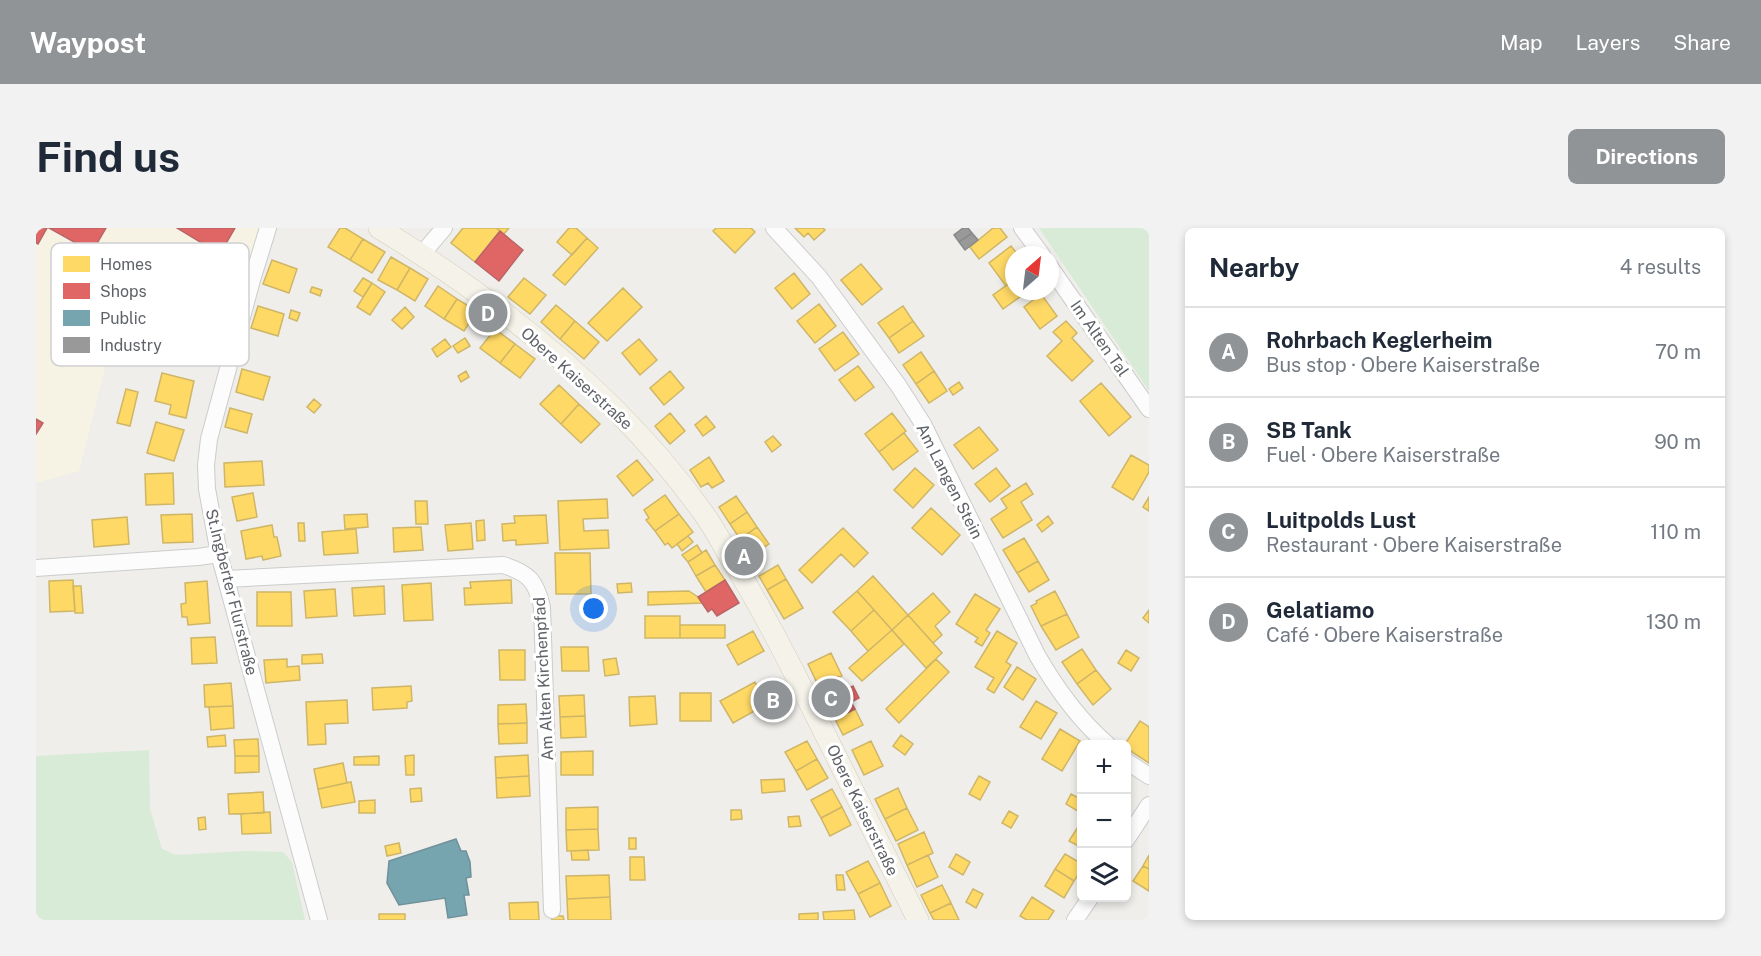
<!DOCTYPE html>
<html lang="en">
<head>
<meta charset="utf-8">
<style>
	body { margin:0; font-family:"Public Sans",sans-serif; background:#f2f2f3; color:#1f2937 }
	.controls { position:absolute; right:18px; bottom:18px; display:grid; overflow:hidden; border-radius:9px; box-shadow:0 3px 9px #0003 }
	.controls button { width:54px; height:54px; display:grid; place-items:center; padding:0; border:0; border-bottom:2px solid #e0e1e3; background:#fff; color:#1f2937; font:30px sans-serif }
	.compass { position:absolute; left:969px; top:18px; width:54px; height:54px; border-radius:50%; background:#fff; box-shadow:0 3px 9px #0003; rotate:28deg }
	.you { position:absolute; left:558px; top:381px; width:21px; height:21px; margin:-15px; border:4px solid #fff; border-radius:50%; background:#1a73e8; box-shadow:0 0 0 9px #1a73e833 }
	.badge { display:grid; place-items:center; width:39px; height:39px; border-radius:50%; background:#919496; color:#fff; font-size:20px; font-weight:700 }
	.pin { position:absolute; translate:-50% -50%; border:3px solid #fff; box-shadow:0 2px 6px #0006 }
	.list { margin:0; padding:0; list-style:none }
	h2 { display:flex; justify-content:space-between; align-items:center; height:78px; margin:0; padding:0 24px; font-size:26px }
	h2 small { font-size:20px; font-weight:400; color:#747a83 }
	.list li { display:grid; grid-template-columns:39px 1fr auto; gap:18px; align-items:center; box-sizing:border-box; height:90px; padding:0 24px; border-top:2px solid #e0e1e3 }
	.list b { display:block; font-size:22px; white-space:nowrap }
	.list p { margin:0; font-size:20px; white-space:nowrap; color:#747a83 }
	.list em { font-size:20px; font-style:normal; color:#747a83 }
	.icon { flex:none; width:33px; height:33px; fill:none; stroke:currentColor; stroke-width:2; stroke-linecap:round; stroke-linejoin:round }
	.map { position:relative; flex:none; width:1113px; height:692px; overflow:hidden; border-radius:9px }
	header { display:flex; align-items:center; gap:36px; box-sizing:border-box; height:84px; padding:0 30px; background:#919496; color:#fff }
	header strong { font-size:28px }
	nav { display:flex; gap:33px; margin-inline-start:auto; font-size:21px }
	.intro { display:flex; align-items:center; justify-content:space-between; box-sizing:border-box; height:144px; padding:0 36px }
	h1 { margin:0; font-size:42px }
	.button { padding:15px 27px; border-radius:9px; background:#919496; color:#fff; font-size:21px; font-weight:700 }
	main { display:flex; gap:36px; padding:0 36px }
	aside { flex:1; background:#fff; border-radius:9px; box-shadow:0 3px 9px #0003 }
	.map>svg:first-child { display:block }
</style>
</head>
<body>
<header>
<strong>Waypost</strong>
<nav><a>Map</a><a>Layers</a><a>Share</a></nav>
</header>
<div class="intro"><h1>Find us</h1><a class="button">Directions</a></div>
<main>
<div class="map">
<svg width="1113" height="692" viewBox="0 0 1113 692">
	<rect width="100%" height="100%" fill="#efeeea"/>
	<!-- commercial -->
	<path fill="#f7f3e4" d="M0,0h224l-14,41 -66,-20 -17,56 -44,7 -40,159 -43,12z"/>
	<!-- green -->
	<path fill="#d8ebd6" d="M1003,0h110v163z
		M113,522l1,59 12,40 14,6 68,-4 39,1 9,10 13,58h-269v-164z"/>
	<!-- homes -->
	<path fill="#ffd966" stroke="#cfb667" stroke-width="1.5" d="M304,0h5l18,11 -13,21 -22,-13z
		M427,0h33l4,3 -25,31 -24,-19z
		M460,0h13l-5,6z
		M533,0h7l11,10 -15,17 -15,-13z
		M680,0h35l4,4 -20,21 -22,-22z
		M759,0h28l2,2 -11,10 -6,-7 -4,4z
		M957,0h7l7,9 -28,22 -9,-12z
		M551,10l11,10 -33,37 -12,-10z
		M327,11l22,13 -13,21 -22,-13z
		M975,18l7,9h-4v25l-8,6 -17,-23z
		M355,29l19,11 -13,22 -19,-10z
		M236,32l25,9 -8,24 -26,-9z
		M825,36l21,25 -20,16 -21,-25z
		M374,40l18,11 -13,22 -18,-11z
		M758,45l16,21 -18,15 -17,-21z
		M327,50l9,5 -9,14 -9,-6z
		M488,50l22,17 -16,19 -22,-17z
		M978,52v11h8l2,3 -21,15 -10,-14z
		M336,55l13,9 -15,23 -13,-8z
		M402,58l19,13 -13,20 -19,-13z
		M276,59l10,3 -2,6 -10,-4z
		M587,60l19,19 -35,34 -19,-18z
		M1005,66l16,22 -17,13 -16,-22z
		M421,71l20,12 -13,20 -20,-12z
		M783,76l17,22 -21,17 -18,-22z
		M520,77l19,16 -15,18 -19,-17z
		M222,78l26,8 -6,22 -27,-8z
		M867,78l10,15 -24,17 -11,-15z
		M369,79l9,10 -12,12 -10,-9z
		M255,82l9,3 -3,8 -8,-3z
		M539,93l24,21 -15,17 -24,-20z
		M877,93l11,15 -25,17 -10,-15z
		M1030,93l11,12 -5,5 21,23 -21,20 -25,-25 15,-15 -9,-9z
		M459,101l20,15 -15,19 -20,-15z
		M807,104l16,22 -24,17 -16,-22z
		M429,110l5,8 -12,7 -5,-7z
		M409,111l6,8 -14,10 -5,-8z
		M603,111l18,21 -17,15 -18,-22z
		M479,116l20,15 -15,19 -20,-15z
		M885,124l13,19 -18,13 -13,-19z
		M822,138l16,21 -19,14 -16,-21z
		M206,141l28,8 -7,23 -27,-8z
		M430,143l3,6 -8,5 -3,-6z
		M634,143l14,17 -20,17 -14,-17z
		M898,143l13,20 -18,12 -13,-19z
		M126,145l32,8 -8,37 -17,-4 2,-9 -16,-4z
		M923,154l4,6 -10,7 -4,-6z
		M1065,155l30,34 -22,19 -29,-35z
		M523,157l20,19 -18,20 -21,-20z
		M90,161l12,3 -8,34 -13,-3z
		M278,171l7,6 -7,8 -7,-6z
		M543,176l21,20 -19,19 -20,-19z
		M194,180l22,6 -5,19 -22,-6z
		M634,185l15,18 -15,13 -15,-18z
		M856,185l14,18 -27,21 -14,-18z
		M670,188l9,11 -12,9 -8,-11z
		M120,194l28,8 -10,31 -27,-8z
		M943,199l19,23 -25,19 -19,-24z
		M868,205l14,18 -25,19 -14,-18z
		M737,208l8,9 -9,7 -7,-10z
		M1095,227l18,10v7l-16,28 -21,-13z
		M673,229l15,24 -12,7 -4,-5 -7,4 -11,-17z
		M601,232l16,20 -20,16 -16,-20z
		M226,233l2,24 -39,2 -1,-24z
		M879,240l19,17 -21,23 -19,-18z
		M960,240l14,18 -20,16 -15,-18z
		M137,245l1,31 -28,1 -1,-31z
		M990,255l7,11 -12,8 11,18 -29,18 -12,-19 16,-11 -6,-9z
		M217,265l4,24 -20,4 -5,-24z
		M629,267l14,19 -24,17 -9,-11 3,-2 -5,-8z
		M700,268l11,16 -17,12 -11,-17z
		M1113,269v14l-6,-4z
		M571,271l1,19 -25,1 1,12 24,-1 1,18 -49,2 -2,-49z
		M379,273h12l1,23h-12z
		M895,280l29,27 -18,20 -30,-27z
		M711,284l10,15 -17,12 -10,-15z
		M156,286l1,28 -30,1 -2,-28z
		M331,286l1,13 -23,2 -1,-14z
		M643,286l14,18 -21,16 -4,-5 -3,2 -10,-14z
		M510,287l2,28 -32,2v-5l-13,1 -1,-17 13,-1 -1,-7z
		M1012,288l5,7 -11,9 -5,-7z
		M91,289l2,27 -35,3 -2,-27z
		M448,292l1,20 -8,1 -1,-20z
		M262,295h6l1,18h-6z
		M435,295l2,26 -25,2 -3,-26z
		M236,297l2,12h3l4,19 -18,4 -1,-4 -16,3 -5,-28z
		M385,299l2,23 -29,2 -1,-24z
		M721,299l12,17 -18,11 -11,-16z
		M807,300l25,25 -14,14 -13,-13 -29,29 -13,-13z
		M320,301l2,24 -34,2 -2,-23z
		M652,308l5,6 -11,9 -5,-7z
		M988,310l14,23 -21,12 -14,-23z
		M661,317l5,8 -14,9 -6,-7z
		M670,322l9,15 -19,11 -8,-14z
		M519,325h35l1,41h-35z
		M1002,333l11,19 -20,12 -12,-19z
		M679,337l10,15 -19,12 -10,-16z
		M742,337l8,14 -19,11 -8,-14z
		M837,348l35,39 -16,15 -35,-39z
		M750,351l17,29 -19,11 -17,-29z
		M37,352l2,31 -25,1 -1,-31z
		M475,352l1,23 -47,2 -1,-17h7l-1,-6z
		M171,353l3,42 -22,2 -1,-8h-5l-1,-13 5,-1 -1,-20z
		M395,355l2,37 -29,1 -2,-36z
		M595,355l1,9 -14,1 -1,-9z
		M37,358h8l2,27h-8z
		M348,358l1,28 -31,2 -2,-28z
		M299,361l2,27 -31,2 -2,-27z
		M653,363l9,6 4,6 -54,2v-13z
		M821,363l17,19 -23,21 -18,-19z
		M1019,363l12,23 -26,12 -10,-20 6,-3 -1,-2z
		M221,364h34l1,34h-35z
		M897,365l17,19 -15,14 7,9 -9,8 -25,-28z
		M939,366l25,15 -14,21 4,3 -8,13 -7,-4 3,-4 -22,-14z
		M838,382l18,20 -24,21 -17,-20z
		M1113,382v13l-6,-5z
		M1031,386l12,23 -23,13 -15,-24z
		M872,387l34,38 -16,15 -34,-38z
		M609,388h35v22h-35z
		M644,397h45v13h-45z
		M856,402l12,14 -42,37 -13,-13z
		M717,403l11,20 -26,14 -11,-20z
		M961,403l20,12 -11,19 5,3 -17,28 -7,-4 7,-11 -19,-11z
		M179,409l2,26 -25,1 -1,-26z
		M525,419h27l1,24h-27z
		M1046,421l14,21 -19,14 -15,-22z
		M463,422h26v30h-25z
		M1090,422l13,8 -8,13 -13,-8z
		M795,425l11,23 -23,11 -11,-23z
		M286,426l1,9 -21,1v-9z
		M580,430l3,16 -14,2 -2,-16z
		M251,431v8l12,-1 1,14 -34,3 -2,-23z
		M900,431l13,13 -50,51 -13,-14z
		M981,439l19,12 -13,21 -19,-13z
		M1060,442l15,19 -18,16 -16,-21z
		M719,454l12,22 -34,19 -13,-22z
		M195,455l2,23 -28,1 -1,-22z
		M375,458l1,15 -5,1v6l-34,2 -1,-22z
		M644,465h31v28h-31z
		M548,467l1,21 -25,1 -1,-21z
		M619,468l2,28 -27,2 -1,-29z
		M311,472l1,23 -23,1 1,20 -18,1 -2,-43z
		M1000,473l21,12 -16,26 -21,-12z
		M490,476l1,19 -29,1v-19z
		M197,478l1,22 -23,2 -2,-23z
		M819,481l8,16 -20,10 -8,-16z
		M549,488l1,21 -25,1 -1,-21z
		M1104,493l9,6v36l-23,-15v-4h-1z
		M491,495v20l-28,1 -1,-20z
		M1024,501l20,12 -18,30 -20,-12z
		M189,507l1,11 -18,1 -1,-10z
		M865,507l12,9 -8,11 -12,-9z
		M222,511l1,17h-24l-1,-16z
		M771,513l10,18 -21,12 -11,-19z
		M835,513l12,25 -19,9 -12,-25z
		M557,523v24h-32v-23z
		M378,527v20h-8l-1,-19z
		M492,527l1,21 -33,2 -1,-21z
		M199,528h24v16l-24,1z
		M343,528v9h-25v-8z
		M781,531l11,19 -21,12 -11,-19z
		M307,535l4,20 -29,6 -4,-20z
		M493,548l1,20 -33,2 -1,-20z
		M943,548l11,6 -10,18 -11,-6z
		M748,551l1,12 -23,2 -1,-13z
		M315,554l4,20 -33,6 -4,-19z
		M385,560l1,13 -11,1 -1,-13z
		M862,560l9,20 -22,11 -10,-20z
		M796,561l10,18 -21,11 -10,-18z
		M227,564l1,21 -35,1 -1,-20z
		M1035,566l11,6 -1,13 -15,-9z
		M339,572v13h-16v-12z
		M562,579v22l-32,1v-22z
		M806,579l9,18 -21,11 -9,-18z
		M871,580l11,22 -22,11 -11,-22z
		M695,582h10l1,9 -11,1z
		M973,583l9,5 -7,12 -9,-5z
		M234,584l1,21 -29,1 -1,-20z
		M763,588l2,10 -12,1 -1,-10z
		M169,589l1,12 -7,1 -1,-12z
		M1045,594h1v26l-13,-7z
		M562,601l1,21 -32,1 -1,-21z
		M888,604l9,21 -26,12 -9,-21z
		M593,610h7v11h-7z
		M363,615l2,10 -14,3 -2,-10z
		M552,622l1,10h-17l-1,-9z
		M920,626l14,8 -7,13 -14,-8z
		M1029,626l17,10v5l-8,12 -19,-12z
		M892,627l10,22 -21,10 -10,-22z
		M1113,627v14l-6,-3z
		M594,629h14l1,23h-15z
		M832,633l12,22 -22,11 -12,-22z
		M1107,638l6,3v22l-16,-10z
		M1019,641l19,12 -10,17 -19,-12z
		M573,647l1,22 -43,2 -1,-23z
		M800,647h7l2,15h-8z
		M844,655l11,23 -21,11 -12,-23z
		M906,657l9,18 -21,10 -9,-18z
		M937,661l10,5 -7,14 -10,-6z
		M574,669l1,23h-43l-1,-21z
		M996,669l22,14 -6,9h-21l-7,-4z
		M502,674l1,18h-29l-1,-17z
		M915,675l8,17h-25l-4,-7z
		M818,682l1,10h-31l-1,-8z
		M782,685v7h-19v-6z
		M343,686h26v6h-26z
		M515,688h12l1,4h-12z"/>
	<!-- shops -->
	<path fill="#e06666" stroke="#b96567" stroke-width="1.5" d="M0,0h11l-9,16 -2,-1z
		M13,0h57l-14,24z
		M141,0h58l-15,26z
		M464,3l23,19 -24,31 -24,-19z
		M0,191l7,4 -7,11z
		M689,352l14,23 -22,13 -5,-7 -4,3 -10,-15z
		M802,449l6,14 9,-5 6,12 -8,4 4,7 -20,10 -16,-32z
		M740,459l10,18 -14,7 -10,-17z"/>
	<!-- public -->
	<path fill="#76a5af" stroke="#6f919a" stroke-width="1.5" d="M420,611l5,12h5l4,11 1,15 -5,1 3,17h-5l3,20 -19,3 -3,-20 -46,7 -12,-22 2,-22z"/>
	<!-- industry -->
	<path fill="#999" stroke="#88898a" stroke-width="1.5" d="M927,0h5l4,5 -13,9 -5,-7z
		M936,5l6,7 -13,10 -6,-8z"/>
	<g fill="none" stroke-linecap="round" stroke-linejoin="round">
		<defs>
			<path id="minor" d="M232,0l-16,52 -43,159 -3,26 1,24 12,65 100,366
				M738,0l45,49 79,108 25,39 114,231c19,33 41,64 70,89
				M986,0l20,27
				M386,26l22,-26
				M1014,39l99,142
				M0,340l162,-11 21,-3
				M190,351l277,-14c26,8 33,16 39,42l10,303
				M1090,533l23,15
				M1090,612l23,-35
				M1039,692l15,-22"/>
			<path id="major" d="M343,0c123,75 241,168 325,286 10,14 18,29 26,43 29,46 54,95 78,143 37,74 73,147 110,220"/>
		</defs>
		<!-- minor casing -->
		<use href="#minor" stroke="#cbcccc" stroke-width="18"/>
		<!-- major casing -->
		<use href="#major" stroke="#d7ceb8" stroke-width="22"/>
		<!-- minor -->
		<use href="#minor" stroke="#fdfcfc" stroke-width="16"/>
		<!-- major -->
		<use href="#major" stroke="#f4f2e9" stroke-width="21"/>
	</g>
	<g text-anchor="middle" stroke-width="6" stroke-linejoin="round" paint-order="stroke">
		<!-- street labels -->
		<g font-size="16" fill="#5f6368" stroke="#fff">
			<text transform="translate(1064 110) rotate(55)" y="6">Im Alten Tal</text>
			<text transform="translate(541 150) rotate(42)" y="6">Obere Kaiserstraße</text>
			<text transform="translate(914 253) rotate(63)" y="6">Am Langen Stein</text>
			<text transform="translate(196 364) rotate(76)" y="6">St.Ingberter Flurstraße</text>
			<text transform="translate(507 451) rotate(-93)" y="6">Am Alten Kirchenpfad</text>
			<text transform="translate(827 582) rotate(64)" y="6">Obere Kaiserstraße</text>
		</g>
	</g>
	<!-- legend -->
	<rect x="15" y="15" width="198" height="123" rx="9" fill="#fff" stroke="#cfd0d2" stroke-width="1.5"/>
	<rect x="27" y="28" width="27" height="16" fill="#ffd966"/>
	<rect x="27" y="55" width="27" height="16" fill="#e06666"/>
	<rect x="27" y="82" width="27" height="16" fill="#76a5af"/>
	<rect x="27" y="109" width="27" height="16" fill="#999"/>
	<g font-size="16" fill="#5f6368">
		<text x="64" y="42">Homes</text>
		<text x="64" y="69">Shops</text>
		<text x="64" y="96">Public</text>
		<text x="64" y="123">Industry</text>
	</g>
</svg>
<div class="controls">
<button>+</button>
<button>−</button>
<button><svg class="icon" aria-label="layers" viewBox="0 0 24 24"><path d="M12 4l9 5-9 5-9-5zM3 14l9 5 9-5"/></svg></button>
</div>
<svg class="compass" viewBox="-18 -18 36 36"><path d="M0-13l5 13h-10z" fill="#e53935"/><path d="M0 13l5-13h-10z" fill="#747a83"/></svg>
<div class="you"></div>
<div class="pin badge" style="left:708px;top:328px">A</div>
<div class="pin badge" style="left:737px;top:472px">B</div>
<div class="pin badge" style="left:795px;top:470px">C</div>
<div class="pin badge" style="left:452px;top:85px">D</div>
</div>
<aside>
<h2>Nearby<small>4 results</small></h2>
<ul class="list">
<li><span class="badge">A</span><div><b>Rohrbach Keglerheim</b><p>Bus stop · Obere Kaiserstraße</p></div><em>70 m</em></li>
<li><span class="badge">B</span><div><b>SB Tank</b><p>Fuel · Obere Kaiserstraße</p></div><em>90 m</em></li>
<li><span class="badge">C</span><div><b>Luitpolds Lust</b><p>Restaurant · Obere Kaiserstraße</p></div><em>110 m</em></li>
<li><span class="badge">D</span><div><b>Gelatiamo</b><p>Café · Obere Kaiserstraße</p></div><em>130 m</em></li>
</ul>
</aside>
</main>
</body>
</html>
